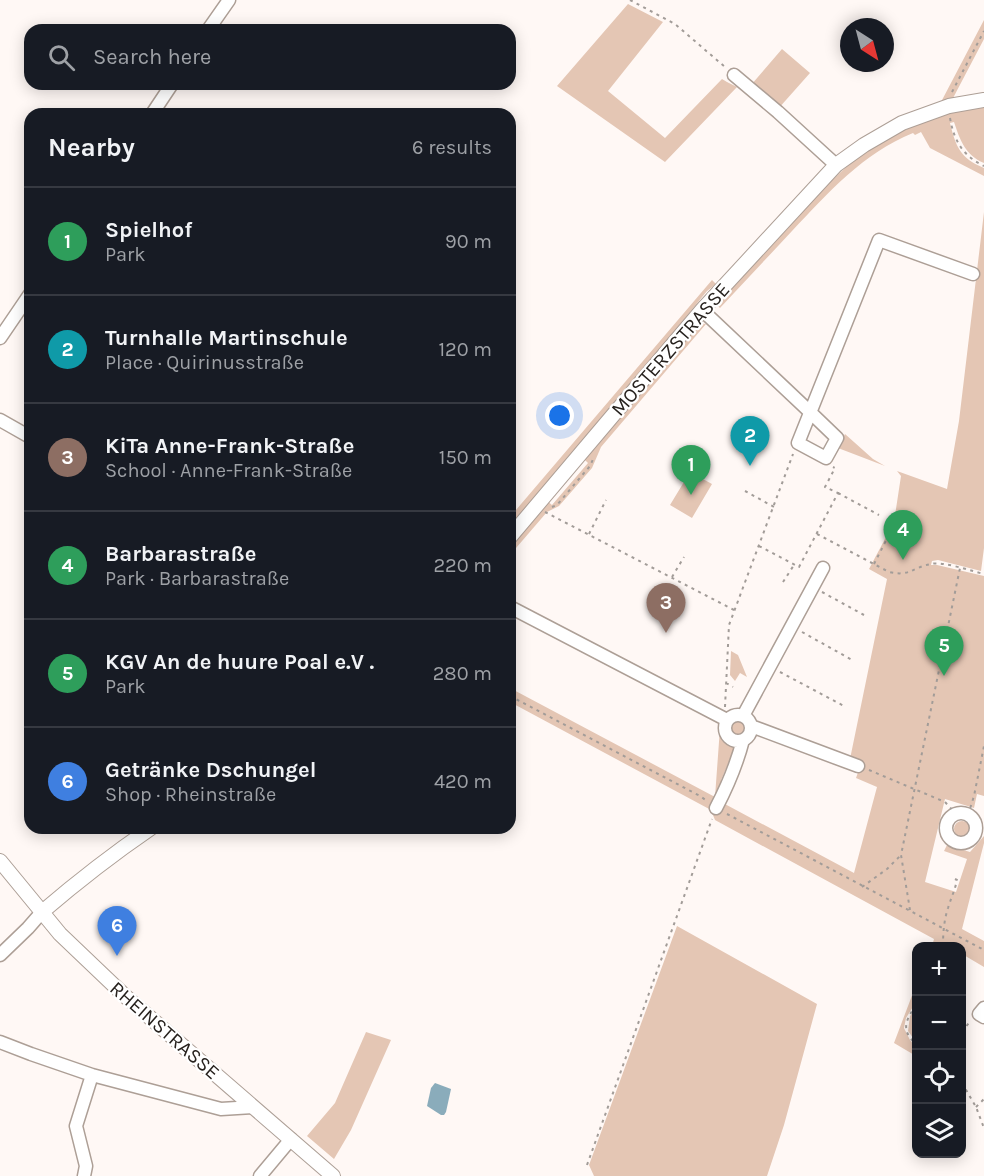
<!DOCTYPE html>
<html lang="en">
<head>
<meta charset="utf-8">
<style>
	body { margin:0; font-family:Karla,sans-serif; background:#242831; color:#f1f3f6 }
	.controls { position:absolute; right:18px; bottom:18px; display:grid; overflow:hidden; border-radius:12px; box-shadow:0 3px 15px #0003 }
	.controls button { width:54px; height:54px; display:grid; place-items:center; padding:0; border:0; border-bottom:2px solid #363941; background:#171b24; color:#f1f3f6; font:30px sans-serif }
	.compass { position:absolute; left:840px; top:18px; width:54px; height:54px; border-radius:50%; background:#171b24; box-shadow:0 3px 15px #0003; rotate:144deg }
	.you { position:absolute; left:560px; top:416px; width:21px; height:21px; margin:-15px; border:4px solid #fff; border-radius:50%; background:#1a73e8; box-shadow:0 0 0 9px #1a73e833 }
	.badge { display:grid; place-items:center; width:39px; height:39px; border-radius:50%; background:#0783a8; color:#fff; font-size:20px; font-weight:700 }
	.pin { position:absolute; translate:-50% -50px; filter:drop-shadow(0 2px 3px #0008) }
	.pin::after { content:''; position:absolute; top:32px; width:21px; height:18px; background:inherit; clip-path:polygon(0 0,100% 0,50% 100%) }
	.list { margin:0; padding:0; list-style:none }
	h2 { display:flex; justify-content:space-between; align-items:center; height:78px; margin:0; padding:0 24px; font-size:26px }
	h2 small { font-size:20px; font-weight:400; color:#9ea1a6 }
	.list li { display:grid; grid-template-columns:39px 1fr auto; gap:18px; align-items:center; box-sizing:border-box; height:108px; padding:0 24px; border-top:2px solid #363941 }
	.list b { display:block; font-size:22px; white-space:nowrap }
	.list p { margin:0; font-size:20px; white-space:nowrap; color:#9ea1a6 }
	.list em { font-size:20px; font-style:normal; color:#9ea1a6 }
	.icon { flex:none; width:33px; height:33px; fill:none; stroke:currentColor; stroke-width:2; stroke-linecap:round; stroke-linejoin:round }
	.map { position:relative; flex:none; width:984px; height:1176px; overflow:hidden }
	.search { position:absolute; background:#171b24; box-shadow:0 3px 15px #0003; left:24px; top:24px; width:492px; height:66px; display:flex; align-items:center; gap:15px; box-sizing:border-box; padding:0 21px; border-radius:18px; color:#9ea1a6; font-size:22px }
	.panel { position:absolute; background:#171b24; box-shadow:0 3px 15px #0003; left:24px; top:108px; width:492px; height:726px; border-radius:18px }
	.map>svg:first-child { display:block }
</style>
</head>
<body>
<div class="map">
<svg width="984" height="1176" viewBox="0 0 984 1176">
	<rect width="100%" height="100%" fill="#fff8f5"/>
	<!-- green -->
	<path fill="#e4c6b4" d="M628,4l35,18 -55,69 57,47 57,-59 5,3 10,5 -72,75 -108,-76z
		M984,20v19l-32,61 -11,2z
		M782,49l28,24 -32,36 -27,-24z
		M984,107v56c-19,-8 -24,-23 -30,-41l-4,1c6,24 10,35 34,45v8l-54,-28 -9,-16 -6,3 -2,-2c-50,20 -85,60 -121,98 -24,26 -48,51 -72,77l-5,-5 102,-109 39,-36 19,-14 27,-13 46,-18z
		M984,212v336l-3,23 -43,-11 -6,1 -1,4h6l47,11v220l-7,-2 -3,14 -29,-9 -20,83 31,10 11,-33 -23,-8 3,-6 23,7 14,-16v7l-22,86 22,12v26l-22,-13v-8h-18l1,-1 -3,-2 -2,3h-8l2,-7 -219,-119 -4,-10 -201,-108v-14l205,109 5,-69 8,13 6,3 3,4 -5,7 -11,25 2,2v21l131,70 23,-86 -21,-9 5,-14 -11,-5 37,-180 -18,-10 25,-47 7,-46 -4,-5 50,18 12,-68z
		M712,280l4,4 -9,7 -100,123 -97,115v-12z
		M698,323l8,1 -105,123 -9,21 -33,38 -12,6 -37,43v-11l36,-44 6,5 36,-42 -6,-6z
		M845,434l28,25 12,7 -47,-18z
		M690,472l22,12 -20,34 -22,-13z
		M731,651l7,4 9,22 -7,-4 -5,8 -5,-6z
		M730 728a8 8 0 1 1 16 0a8 8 0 1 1-16 0Z
		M954 829a8 8 0 1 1 16 0a8 8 0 1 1-16 0Z
		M677,926l140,78 -33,121 -17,51h-173l-5,-11z
		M916,985v17l-10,16 -2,10 6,12 6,7v9l-22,-13z
		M915,1010l-2,6 3,6v20l-8,-11 2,-15z
		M366,1032l25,8 -40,90 -17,29 -27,-23 28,-33z"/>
	<!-- water -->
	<path fill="#8aacbb" d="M435,1083l16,6 -5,23 -2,3h-3l-14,-9 4,-18z"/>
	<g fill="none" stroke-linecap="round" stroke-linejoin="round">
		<defs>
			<path id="minor" d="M208,30l21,-30
				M734,75l44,37 58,53
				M152,114l20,-30
				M702,310l108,102 27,26 -11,20 -28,-15 81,-203 94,34
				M0,338l30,-44
				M0,420l30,17
				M510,607l217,113
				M725 728a13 13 0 1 1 26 0a13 13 0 1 1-26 0Z
				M743,716l80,-148
				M751,726l107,40
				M716,808c11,-21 21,-45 27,-68
				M946 828a15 15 0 1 1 30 0a15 15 0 1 1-30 0Z
				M0,955l28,-27 14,-16
				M984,1008l-5,6 5,3
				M0,1042l31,12 61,21 129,34 32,-2
				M84,1176l2,-10 -10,-40 16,-51
				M260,1176l31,-37"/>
			<path id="tertiary" d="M510,537l192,-227 134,-145 28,-20 38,-22 47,-17 35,-6
				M0,861l60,73 65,62 208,180
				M42,912c35,-30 71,-58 109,-84"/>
		</defs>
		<!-- minor casing -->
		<use href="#minor" stroke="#ad9f96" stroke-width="15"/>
		<!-- tertiary casing -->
		<use href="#tertiary" stroke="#ad9f96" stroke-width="16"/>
		<!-- path -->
		<path stroke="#a29c98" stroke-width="2" stroke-dasharray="3 4.5" stroke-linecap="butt" d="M630,0l45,24 50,43
			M952,92l32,-61
			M950,118c4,23 13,38 34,48
			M745,491l29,16
			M838,493l41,22
			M552,507l5,-2 33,-39 4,-9
			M545,512l189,98
			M589,534l17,-34
			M817,534l72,38c21,5 24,-5 42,-8 12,-3 40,7 53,10
			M759,546l40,21 39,-74 -13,-6 10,-19 -2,-1
			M874,564l21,-41
			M672,577l12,-20
			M783,582l11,-17
			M822,592l42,23
			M802,632l52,29
			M780,672l64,34
			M726,683l7,4
			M510,696l190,100 7,5
			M725,707l4,-82 64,-171
			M869,770l76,32 11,12
			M727,814l257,136
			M968,815l6,-19 10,-50
			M862,887l25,-18 14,-14
			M910,910l-9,-55 59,-287
			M943,946c0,-13 1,-26 5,-38 3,-10 7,-18 9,-28l-2,-1
			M916,1005c-10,15 -16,25 0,39
			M962,1032l9,-12
			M962,1083l14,24 8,21
			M976,1107l8,-8
			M587,1165l125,-346"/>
		<!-- minor -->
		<use href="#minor" stroke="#fff" stroke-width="12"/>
		<!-- tertiary -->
		<use href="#tertiary" stroke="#fff" stroke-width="14"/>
	</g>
	<g text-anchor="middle" stroke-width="4.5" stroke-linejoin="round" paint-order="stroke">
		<!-- street labels -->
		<g font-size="20" fill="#27221e" stroke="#fff">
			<text transform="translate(670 349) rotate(-49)" y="7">MOSTERZSTRASSE</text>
			<text transform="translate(165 1030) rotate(41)" y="7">RHEINSTRASSE</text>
		</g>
	</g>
</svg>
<div class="controls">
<button>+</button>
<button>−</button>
<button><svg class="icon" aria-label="locate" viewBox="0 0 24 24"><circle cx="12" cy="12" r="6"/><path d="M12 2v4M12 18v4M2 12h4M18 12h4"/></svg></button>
<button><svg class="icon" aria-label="layers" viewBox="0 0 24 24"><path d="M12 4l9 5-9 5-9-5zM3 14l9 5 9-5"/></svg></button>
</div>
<svg class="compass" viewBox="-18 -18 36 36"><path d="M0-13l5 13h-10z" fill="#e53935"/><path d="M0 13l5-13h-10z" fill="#9ea1a6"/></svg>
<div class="you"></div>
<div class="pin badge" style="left:691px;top:495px;background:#2e9e5b">1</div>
<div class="pin badge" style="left:750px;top:466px;background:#0f9aa8">2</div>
<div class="pin badge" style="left:666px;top:633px;background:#8d6e63">3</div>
<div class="pin badge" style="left:903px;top:560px;background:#2e9e5b">4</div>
<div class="pin badge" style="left:944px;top:676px;background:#2e9e5b">5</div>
<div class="pin badge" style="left:117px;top:956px;background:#3f7fe0">6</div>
<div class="search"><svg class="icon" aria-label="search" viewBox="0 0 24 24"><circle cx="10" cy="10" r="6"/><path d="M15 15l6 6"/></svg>Search here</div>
<section class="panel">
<h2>Nearby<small>6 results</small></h2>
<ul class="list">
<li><span class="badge" style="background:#2e9e5b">1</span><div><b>Spielhof</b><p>Park</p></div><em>90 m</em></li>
<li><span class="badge" style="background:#0f9aa8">2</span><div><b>Turnhalle Martinschule</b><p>Place · Quirinusstraße</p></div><em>120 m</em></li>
<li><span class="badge" style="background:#8d6e63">3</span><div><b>KiTa Anne-Frank-Straße</b><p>School · Anne-Frank-Straße</p></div><em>150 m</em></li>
<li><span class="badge" style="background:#2e9e5b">4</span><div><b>Barbarastraße</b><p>Park · Barbarastraße</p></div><em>220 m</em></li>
<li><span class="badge" style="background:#2e9e5b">5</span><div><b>KGV An de huure Poal e.V .</b><p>Park</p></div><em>280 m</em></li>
<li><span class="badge" style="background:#3f7fe0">6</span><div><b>Getränke Dschungel</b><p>Shop · Rheinstraße</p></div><em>420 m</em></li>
</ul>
</section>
</div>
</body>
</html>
